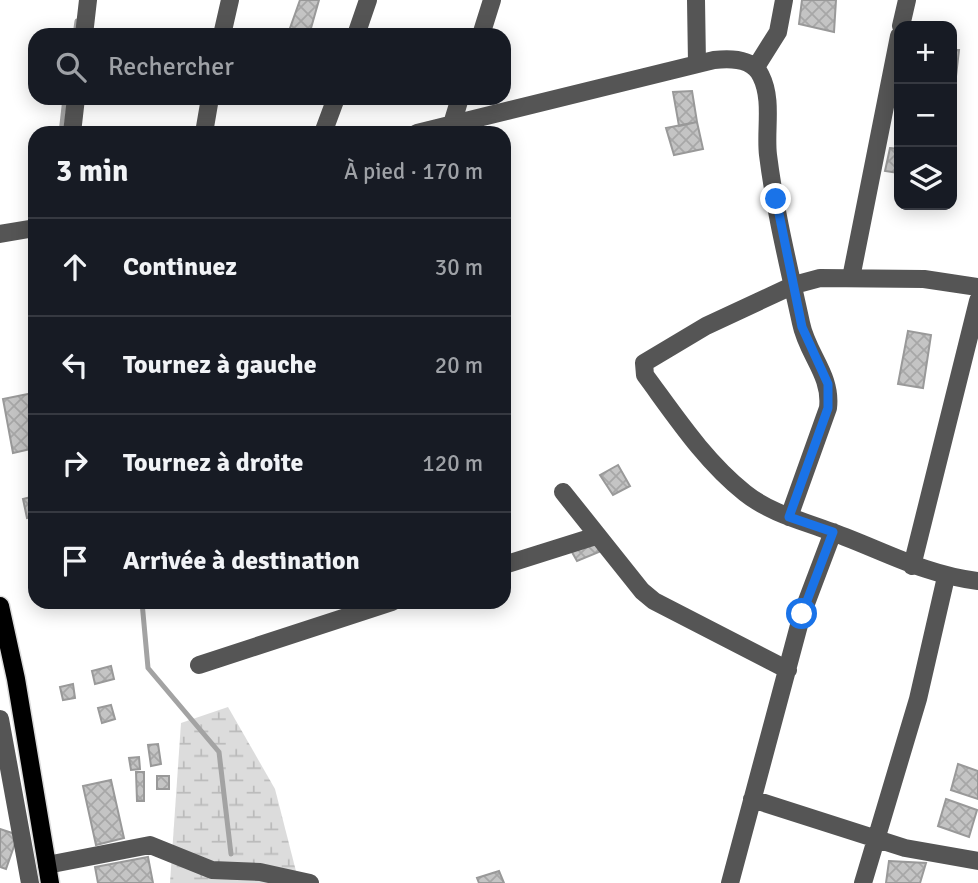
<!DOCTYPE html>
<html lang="fr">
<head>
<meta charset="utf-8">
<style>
	body { margin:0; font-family:Signika,sans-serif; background:#242831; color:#f1f3f6 }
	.controls { position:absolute; right:21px; top:21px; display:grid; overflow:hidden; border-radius:14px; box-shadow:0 4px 18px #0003 }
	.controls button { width:63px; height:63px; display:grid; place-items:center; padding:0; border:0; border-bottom:2px solid #363941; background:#171b24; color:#f1f3f6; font:35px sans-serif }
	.stop { position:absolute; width:21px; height:21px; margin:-16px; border:5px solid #1a73e8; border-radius:50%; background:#fff }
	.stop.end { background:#1a73e8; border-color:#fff; box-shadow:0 2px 7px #0008 }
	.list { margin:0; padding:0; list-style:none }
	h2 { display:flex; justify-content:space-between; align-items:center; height:91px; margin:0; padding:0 28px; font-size:30px }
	h2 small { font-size:23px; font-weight:400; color:#9ea1a6 }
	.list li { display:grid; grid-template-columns:46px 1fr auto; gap:21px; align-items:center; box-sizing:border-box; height:98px; padding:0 28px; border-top:2px solid #363941 }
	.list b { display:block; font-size:26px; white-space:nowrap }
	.list em { font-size:23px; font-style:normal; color:#9ea1a6 }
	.icon { flex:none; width:38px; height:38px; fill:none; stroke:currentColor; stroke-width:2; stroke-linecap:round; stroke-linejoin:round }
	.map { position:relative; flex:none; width:978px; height:883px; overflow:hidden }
	.search { position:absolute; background:#171b24; box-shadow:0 4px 18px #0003; left:28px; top:28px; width:483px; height:77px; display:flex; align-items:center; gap:18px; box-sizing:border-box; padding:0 24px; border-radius:21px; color:#9ea1a6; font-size:26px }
	.panel { position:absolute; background:#171b24; box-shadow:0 4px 18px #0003; left:28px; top:126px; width:483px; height:483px; border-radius:21px }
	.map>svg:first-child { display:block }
</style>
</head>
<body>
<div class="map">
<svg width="978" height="883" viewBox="0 0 978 883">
	<defs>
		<pattern id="wetland-marsh" width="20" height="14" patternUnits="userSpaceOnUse" patternTransform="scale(1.75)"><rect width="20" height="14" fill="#dcdcdc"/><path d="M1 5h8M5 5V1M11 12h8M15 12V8" fill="none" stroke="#bbb"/></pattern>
		<pattern id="building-cross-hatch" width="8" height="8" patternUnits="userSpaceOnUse" patternTransform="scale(1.75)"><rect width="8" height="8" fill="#c4c4c4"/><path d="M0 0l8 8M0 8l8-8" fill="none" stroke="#a7a7a7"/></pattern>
	</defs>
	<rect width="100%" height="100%" fill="#fff"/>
	<!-- wetland -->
	<path fill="url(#wetland-marsh)" d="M228,707l47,82 24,94h-129l11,-160z"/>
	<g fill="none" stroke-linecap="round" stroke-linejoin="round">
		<!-- stream -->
		<path stroke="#a3a3a3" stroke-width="5" d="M75,35l2,-14
			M61,133l4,-35
			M142,602l6,66 71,84 12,102"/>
	</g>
	<!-- building -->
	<path fill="url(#building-cross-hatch)" stroke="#999" stroke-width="2" d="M300,0h19l-10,35 -20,-4z
		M802,0h34l-2,32 -35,-8z
		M952,50h7l-4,35h-3z
		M692,91l5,31 -18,4 -6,-34z
		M697,122l6,27 -29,6 -8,-27z
		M890,148l9,1v24l-14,-2z
		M908,331l23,4 -8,53 -25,-4z
		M33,393l2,55 -22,5 -10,-54z
		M618,465l12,21 -17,9 -13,-20z
		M35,496v20l-8,2 -4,-19z
		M596,536l3,16 -22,9 -9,-16z
		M111,666l3,13 -19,5 -3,-13z
		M73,684l2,14 -12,2 -3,-13z
		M111,705l4,14 -13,4 -4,-15z
		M158,744l3,20 -10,2 -3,-21z
		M139,757l1,12 -9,1 -2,-12z
		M958,764l20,7v28l-27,-9z
		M136,772h8v29h-7z
		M157,776h12v13h-12z
		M111,780l13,58 -28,7 -13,-59z
		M946,799l31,11 -8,27 -31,-11z
		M0,829l18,6 -12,34 -6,-2z
		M148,857l5,26h-55l-3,-16z
		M889,861l37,2 -6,20h-34z
		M499,871l5,12h-25l-2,-5z"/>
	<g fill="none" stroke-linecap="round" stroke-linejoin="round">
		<defs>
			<path id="major" d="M0,606l16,73 34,204"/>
		</defs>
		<!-- major casing -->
		<use href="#major" stroke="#dbdbdb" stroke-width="21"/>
		<!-- minor -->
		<path stroke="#555" stroke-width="18" d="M696,0l1,63
			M901,26l6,-26
			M84,35l4,-35
			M222,35l8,-35
			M356,35l12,-35
			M481,35l11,-35
			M756,67l22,-35 6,-32
			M452,124l8,-26
			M72,133l4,-35
			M204,133l6,-35
			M323,133l13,-35
			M417,133l297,-73c17,-2 39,-2 47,16 12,24 4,54 7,79 7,56 21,113 33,168 6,31 31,52 27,85l-39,109
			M0,234l35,-6
			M851,278l48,-242
			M978,287l-54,-8 -104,-1 -26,7 -88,41 -62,37 1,12c31,42 59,85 100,118 25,20 58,28 87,39 50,18 93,43 146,49
			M563,492l79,99 12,10 134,69
			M504,565l92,-29
			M912,566l66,-265
			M199,665l193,-63
			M0,719l30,164
			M752,799l153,49 73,13
			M47,865l103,-20 62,25 48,2 50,11
			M730,883l72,-269 31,-82
			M863,883l55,-184 28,-122"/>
		<!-- major -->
		<use href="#major" stroke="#000" stroke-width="18"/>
	</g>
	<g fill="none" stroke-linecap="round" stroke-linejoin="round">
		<!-- route -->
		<path stroke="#1a73e8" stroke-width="9" d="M776,199l26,128 26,57v24l-39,109 44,15 -31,82"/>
	</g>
</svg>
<div class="controls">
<button>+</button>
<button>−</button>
<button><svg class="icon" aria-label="layers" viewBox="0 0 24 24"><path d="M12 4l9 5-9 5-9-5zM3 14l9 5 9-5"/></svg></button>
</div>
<div class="stop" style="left:802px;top:614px"></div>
<div class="stop end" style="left:776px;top:199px"></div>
<div class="search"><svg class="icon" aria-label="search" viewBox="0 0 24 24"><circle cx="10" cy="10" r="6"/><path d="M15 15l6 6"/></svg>Rechercher</div>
<section class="panel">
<h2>3 min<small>À pied · 170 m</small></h2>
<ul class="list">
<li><svg class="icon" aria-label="ahead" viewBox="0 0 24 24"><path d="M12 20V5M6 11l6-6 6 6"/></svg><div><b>Continuez</b></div><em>30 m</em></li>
<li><svg class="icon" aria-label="left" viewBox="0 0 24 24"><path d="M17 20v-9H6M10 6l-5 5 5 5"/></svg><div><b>Tournez à gauche</b></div><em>20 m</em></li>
<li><svg class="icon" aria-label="right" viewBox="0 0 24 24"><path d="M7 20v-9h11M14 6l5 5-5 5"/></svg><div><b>Tournez à droite</b></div><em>120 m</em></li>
<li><svg class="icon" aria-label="arrive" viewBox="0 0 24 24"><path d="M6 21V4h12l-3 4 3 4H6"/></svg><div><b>Arrivée à destination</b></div></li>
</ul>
</section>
</div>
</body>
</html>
